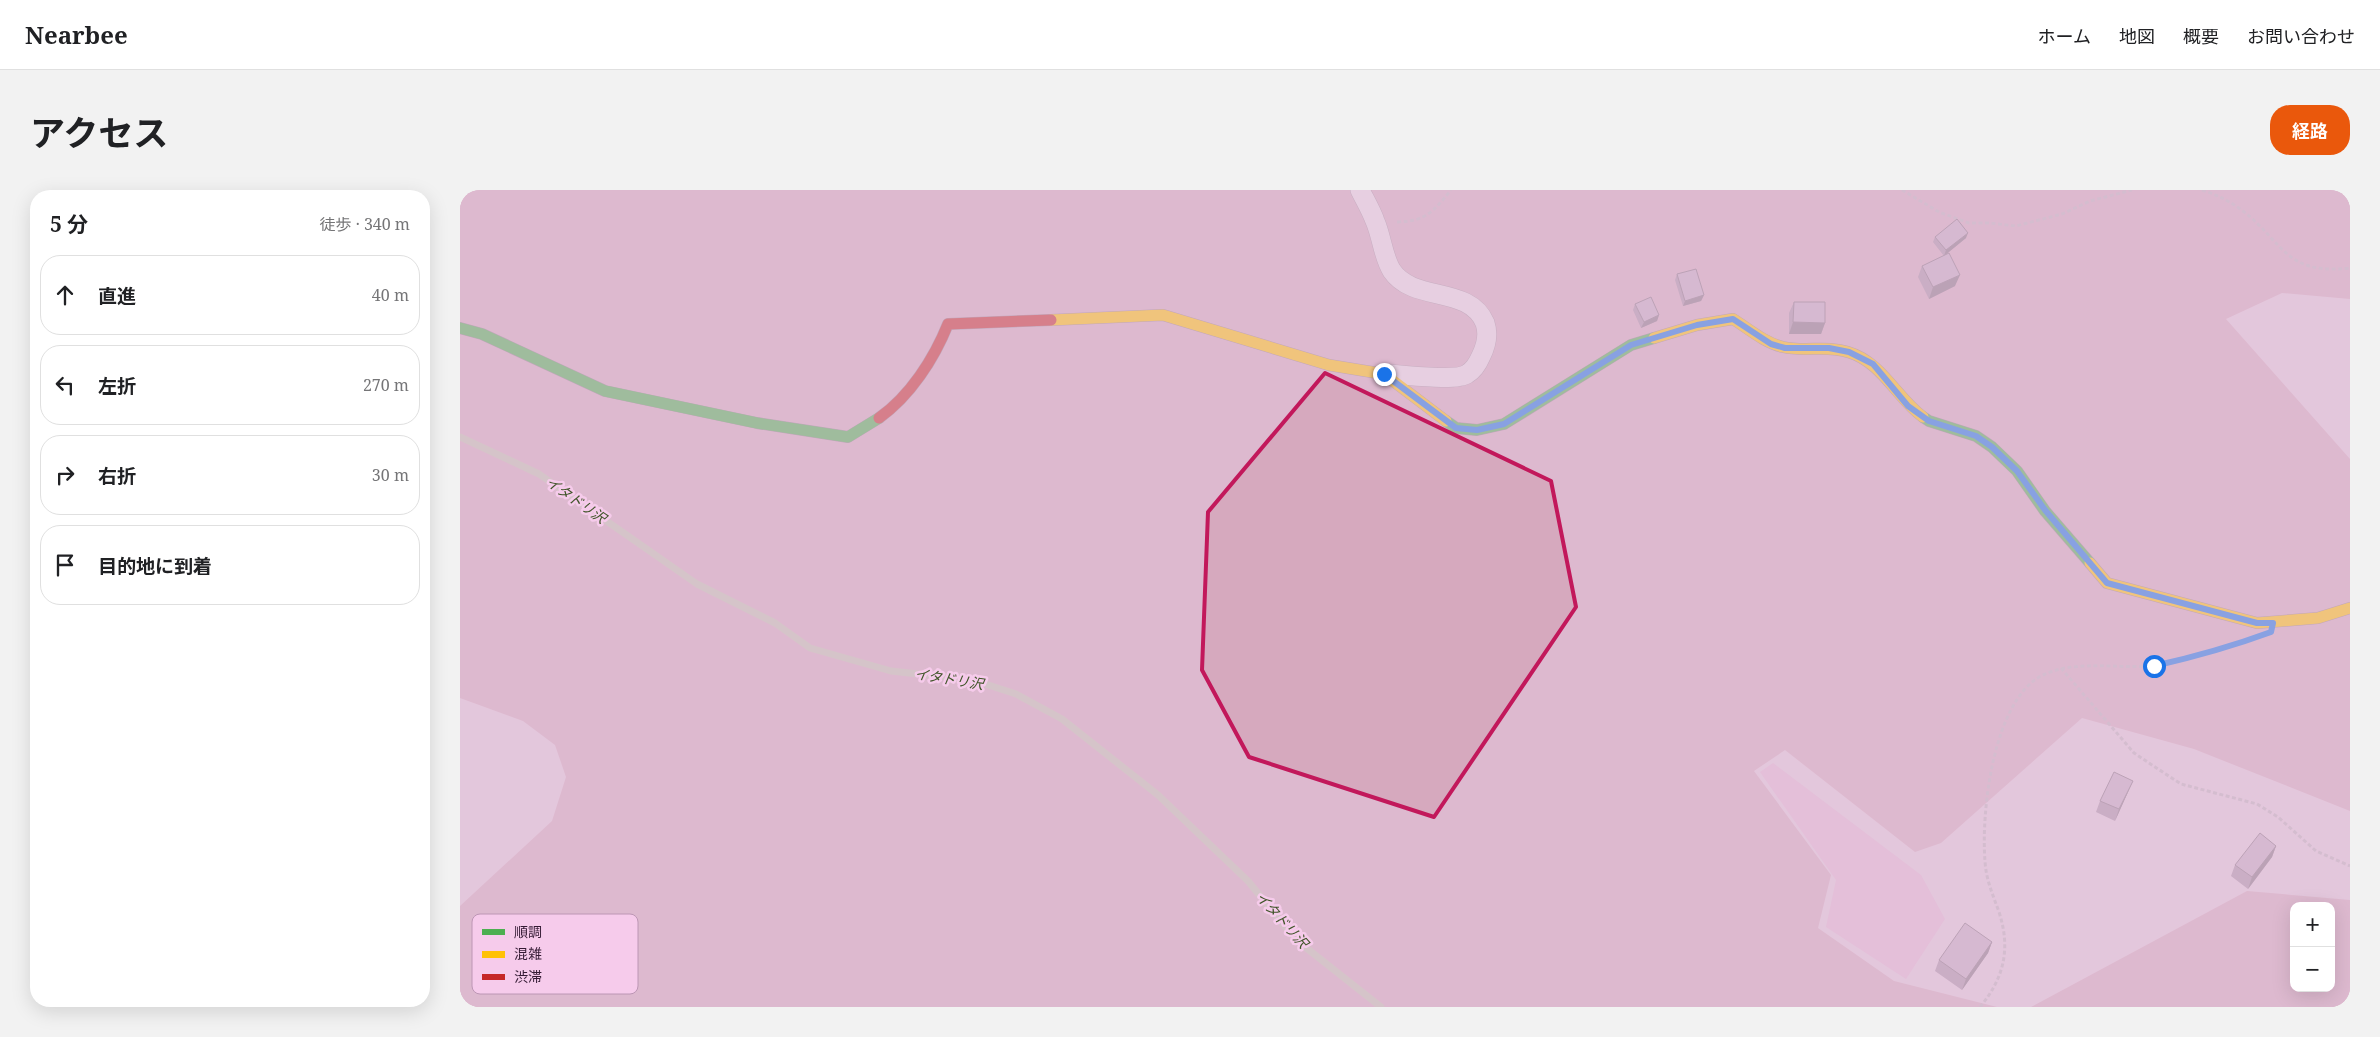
<!DOCTYPE html>
<html lang="ja">
<head>
<meta charset="utf-8">
<style>
	body { margin:0; font-family:"Noto Serif","Noto Sans JP",serif; background:#f2f2f2; color:#202124 }
	.controls { position:absolute; right:15px; bottom:15px; display:grid; overflow:hidden; border-radius:10px; box-shadow:0 5px 20px #0002 }
	.controls button { width:45px; height:45px; display:grid; place-items:center; padding:0; border:0; border-bottom:1px solid #e0e0e0; background:#fff; color:#202124; font:25px sans-serif }
	.stop { position:absolute; width:15px; height:15px; margin:-11px; border:4px solid #1a73e8; border-radius:50%; background:#fff }
	.stop.end { background:#1a73e8; border-color:#fff; box-shadow:0 1px 5px #0008 }
	.list { margin:0; padding:0; list-style:none }
	h2 { display:flex; justify-content:space-between; align-items:center; height:65px; margin:0; padding:0 20px; font-size:21px }
	h2 small { font-size:16px; font-weight:400; color:#757577 }
	.list li { display:grid; grid-template-columns:32px 1fr auto; gap:15px; align-items:center; box-sizing:border-box; height:80px; margin:0 10px 10px; padding:0 10px; border:1px solid #e0e0e0; border-radius:20px }
	.list b { display:block; font-size:19px; white-space:nowrap }
	.list em { font-size:16px; font-style:normal; color:#757577 }
	.icon { flex:none; width:28px; height:28px; fill:none; stroke:currentColor; stroke-width:2; stroke-linecap:round; stroke-linejoin:round }
	.map { position:relative; flex:none; width:1890px; height:817px; overflow:hidden; border-radius:20px }
	header { display:flex; align-items:center; gap:30px; box-sizing:border-box; height:70px; padding:0 25px; background:#fff; border-bottom:1px solid #e0e0e0 }
	header strong { font-size:24px }
	nav { display:flex; gap:28px; margin-inline-start:auto; font-size:18px }
	.intro { display:flex; align-items:center; justify-content:space-between; box-sizing:border-box; height:120px; padding:0 30px }
	h1 { margin:0; font-size:35px }
	.button { padding:12px 22px; border-radius:20px; background:#ea580c; color:#fff; font-size:18px; font-weight:700 }
	main { display:flex; gap:30px; padding:0 30px }
	aside { flex:1; background:#fff; border-radius:20px; box-shadow:0 5px 20px #0002 }
	.map>svg:first-child { display:block }
</style>
</head>
<body>
<header>
<strong>Nearbee</strong>
<nav><a>ホーム</a><a>地図</a><a>概要</a><a>お問い合わせ</a></nav>
</header>
<div class="intro"><h1>アクセス</h1><a class="button">経路</a></div>
<main>
<aside>
<h2>5 分<small>徒歩 · 340 m</small></h2>
<ul class="list">
<li><svg class="icon" aria-label="ahead" viewBox="0 0 24 24"><path d="M12 20V5M6 11l6-6 6 6"/></svg><div><b>直進</b></div><em>40 m</em></li>
<li><svg class="icon" aria-label="left" viewBox="0 0 24 24"><path d="M17 20v-9H6M10 6l-5 5 5 5"/></svg><div><b>左折</b></div><em>270 m</em></li>
<li><svg class="icon" aria-label="right" viewBox="0 0 24 24"><path d="M7 20v-9h11M14 6l5 5-5 5"/></svg><div><b>右折</b></div><em>30 m</em></li>
<li><svg class="icon" aria-label="arrive" viewBox="0 0 24 24"><path d="M6 21V4h12l-3 4 3 4H6"/></svg><div><b>目的地に到着</b></div></li>
</ul>
</aside>
<div class="map">
<svg width="1890" height="817" viewBox="0 0 1890 817">
	<rect width="100%" height="100%" fill="#e3c7dc"/>
	<!-- farmland -->
	<path fill="#e4b6d4" d="M1313,573l148,112 24,44 -39,60 -80,-52 10,-47 -76,-108z"/>
	<!-- green -->
	<path fill="#d6a9be" fill-rule="evenodd" d="M0,0h1890v109l-68,-6 -56,26 124,140v352l-156,-62 -112,-31 -141,125 -26,9 -130,-102 -31,21 77,104 -13,53 76,53 103,26h-1537v-101l92,-85 14,-44 -11,-32 -32,-24 -63,-23z
		M1787,701l103,9v107h-319zM1834,716h37v82h-37z"/>
	<g fill="none" stroke-linecap="round" stroke-linejoin="round">
		<!-- stream -->
		<path stroke="#c4c1b2" stroke-width="7" d="M0,247l79,37 158,110 78,39 35,25 81,23 82,9 43,14 46,25 96,76 90,86 47,58 86,68"/>
		<defs>
			<path id="street" d="M900,0c5,10 11,20 15,31 7,16 8,36 17,50 22,32 77,14 93,52 4,12 1,23 -4,33 -3,7 -7,14 -14,18 -12,8 -66,0 -83,0"/>
			<path id="fast" d="M0,138l22,6 123,57 152,32 91,14 31,-19
				M1463,227l6,4 47,15 16,11 25,24 28,40 45,52
				M986,231l10,7 21,2 27,-6 127,-79 23,-7"/>
			<path id="slow" d="M591,130l112,-5 166,50 55,9 62,47
				M1194,148l43,-13 36,-6c16,10 32,24 50,28 21,5 44,-2 65,5 34,10 48,45 75,65
				M1630,373l17,20 150,40 61,-5 32,-10"/>
			<path id="jam" d="M419,228c31,-22 55,-59 69,-94l103,-4"/>
		</defs>
		<!-- street casing -->
		<use href="#street" stroke="#a791a3" stroke-width="20"/>
		<!-- fast casing -->
		<use href="#fast" stroke="#978193" stroke-width="12"/>
		<!-- slow casing -->
		<use href="#slow" stroke="#978193" stroke-width="12"/>
		<!-- jam casing -->
		<use href="#jam" stroke="#978193" stroke-width="12"/>
		<!-- path -->
		<path stroke="#c2b1bf" stroke-width="3" stroke-dasharray="4 2.5" stroke-linecap="butt" d="M1442,0l37,22 30,11h21l26,3 46,-12 28,-13 42,-11
			M1742,0c15,5 28,11 41,21 42,33 42,64 107,57
			M937,32c29,-1 36,-10 54,-32
			M1601,478l73,85 21,14 26,17 76,20 21,13 38,34 34,15
			M1520,817c24,-29 31,-58 19,-95 -6,-17 -13,-32 -14,-51 -4,-49 8,-159 56,-185 33,-17 76,-7 112,-10 28,-3 57,-14 84,-23"/>
		<!-- street -->
		<use href="#street" stroke="#eadae6" stroke-width="19"/>
		<!-- fast -->
		<use href="#fast" stroke="#4caf50" stroke-width="11"/>
		<!-- slow -->
		<use href="#slow" stroke="#ffc107" stroke-width="11"/>
		<!-- jam -->
		<use href="#jam" stroke="#c62828" stroke-width="11"/>
	</g>
	<!-- wall -->
	<path fill="#aa90a8" d="M1475,47l31,1 -21,17 10,31 -26,13 -11,-22 4,-11 22,-10 -11,-14z
		M1217,84l27,21 -3,6 -18,5 -8,-26z
		M1334,112l31,21 -4,11h-32v-21z
		M1175,114l24,11 -2,6 -16,7 -8,-18z
		M1673,591l-5,11 -13,29 -19,-9 4,-11z
		M1816,656l-4,11 -24,32 -17,-13 4,-11z
		M1532,752l-4,11 -26,37 -27,-19 4,-11z"/>
	<!-- shaded-wall -->
	<path fill="#8b7688" d="M1508,43l-2,5 -22,18 2,-6z
		M1500,85l-5,11 -26,13 4,-12z
		M1244,105l-3,6 -18,5 2,-5z
		M1199,125l-2,6 -16,7 3,-6z
		M1333,132l32,1 -4,11h-32z
		M1673,591l-5,11 -13,29 4,-12z
		M1816,656l-4,11 -24,32 4,-12z
		M1532,752l-4,11 -26,37 4,-11z"/>
	<!-- building -->
	<path fill="#c6a8c3" stroke="#8b7688" d="M1497,29l11,14 -22,17 -11,-13z
		M1489,63l11,22 -27,12 -11,-21z
		M1236,79l8,26 -19,6 -8,-27z
		M1191,107l8,18 -15,7 -9,-18z
		M1334,112h31v21l-32,-1z
		M1654,582l19,9 -14,28 -19,-8z
		M1800,643l16,13 -24,31 -17,-12z
		M1505,733l27,19 -26,37 -27,-19z"/>
	<g fill="none" stroke-linecap="round" stroke-linejoin="round">
		<!-- route -->
		<path stroke="#1a73e8" stroke-width="6" d="M924,184l72,54 21,2 27,-6 127,-79 66,-20 36,-6 38,25 14,4h44l20,4 24,12 35,42 21,15 47,15 16,11 25,24 28,39 62,73 150,40h16l-2,9c-38,14 -77,25 -117,34"/>
	</g>
	<!-- marked area -->
	<path d="M0 0H1890V817H0ZM865,183l226,108 25,126 -142,210 -185,-60 -47,-87 6,-158z" fill="#e3c7dc" fill-opacity=".55" fill-rule="evenodd"/>
	<path fill="none" stroke="#c2185b" stroke-width="4" stroke-linejoin="round" d="M865,183l226,108 25,126 -142,210 -185,-60 -47,-87 6,-158z"/>
	<g text-anchor="middle" stroke-width="5" stroke-linejoin="round" paint-order="stroke">
		<!-- water labels -->
		<g font-size="14" font-style="italic" fill="#405529" stroke="#f6cbeb">
			<text transform="translate(116 310) rotate(35)" y="5">イタドリ沢</text>
			<text transform="translate(489 489) rotate(9)" y="5">イタドリ沢</text>
			<text transform="translate(822 730) rotate(48)" y="5">イタドリ沢</text>
		</g>
	</g>
	<!-- legend -->
	<rect x="12" y="724" width="166" height="80" rx="8" fill="#f6cbeb" stroke="#bc96b4" stroke-width="1"/>
	<rect x="22" y="739" width="23" height="6" fill="#4caf50"/>
	<rect x="22" y="761" width="23" height="7" fill="#ffc107"/>
	<rect x="22" y="784" width="23" height="6" fill="#c62828"/>
	<g font-size="14" fill="#341b34">
		<text x="54" y="747">順調</text>
		<text x="54" y="769">混雑</text>
		<text x="54" y="792">渋滞</text>
	</g>
</svg>
<div class="controls">
<button>+</button>
<button>−</button>
</div>
<div class="stop" style="left:1694px;top:476px"></div>
<div class="stop end" style="left:924px;top:184px"></div>
</div>
</main>
</body>
</html>
